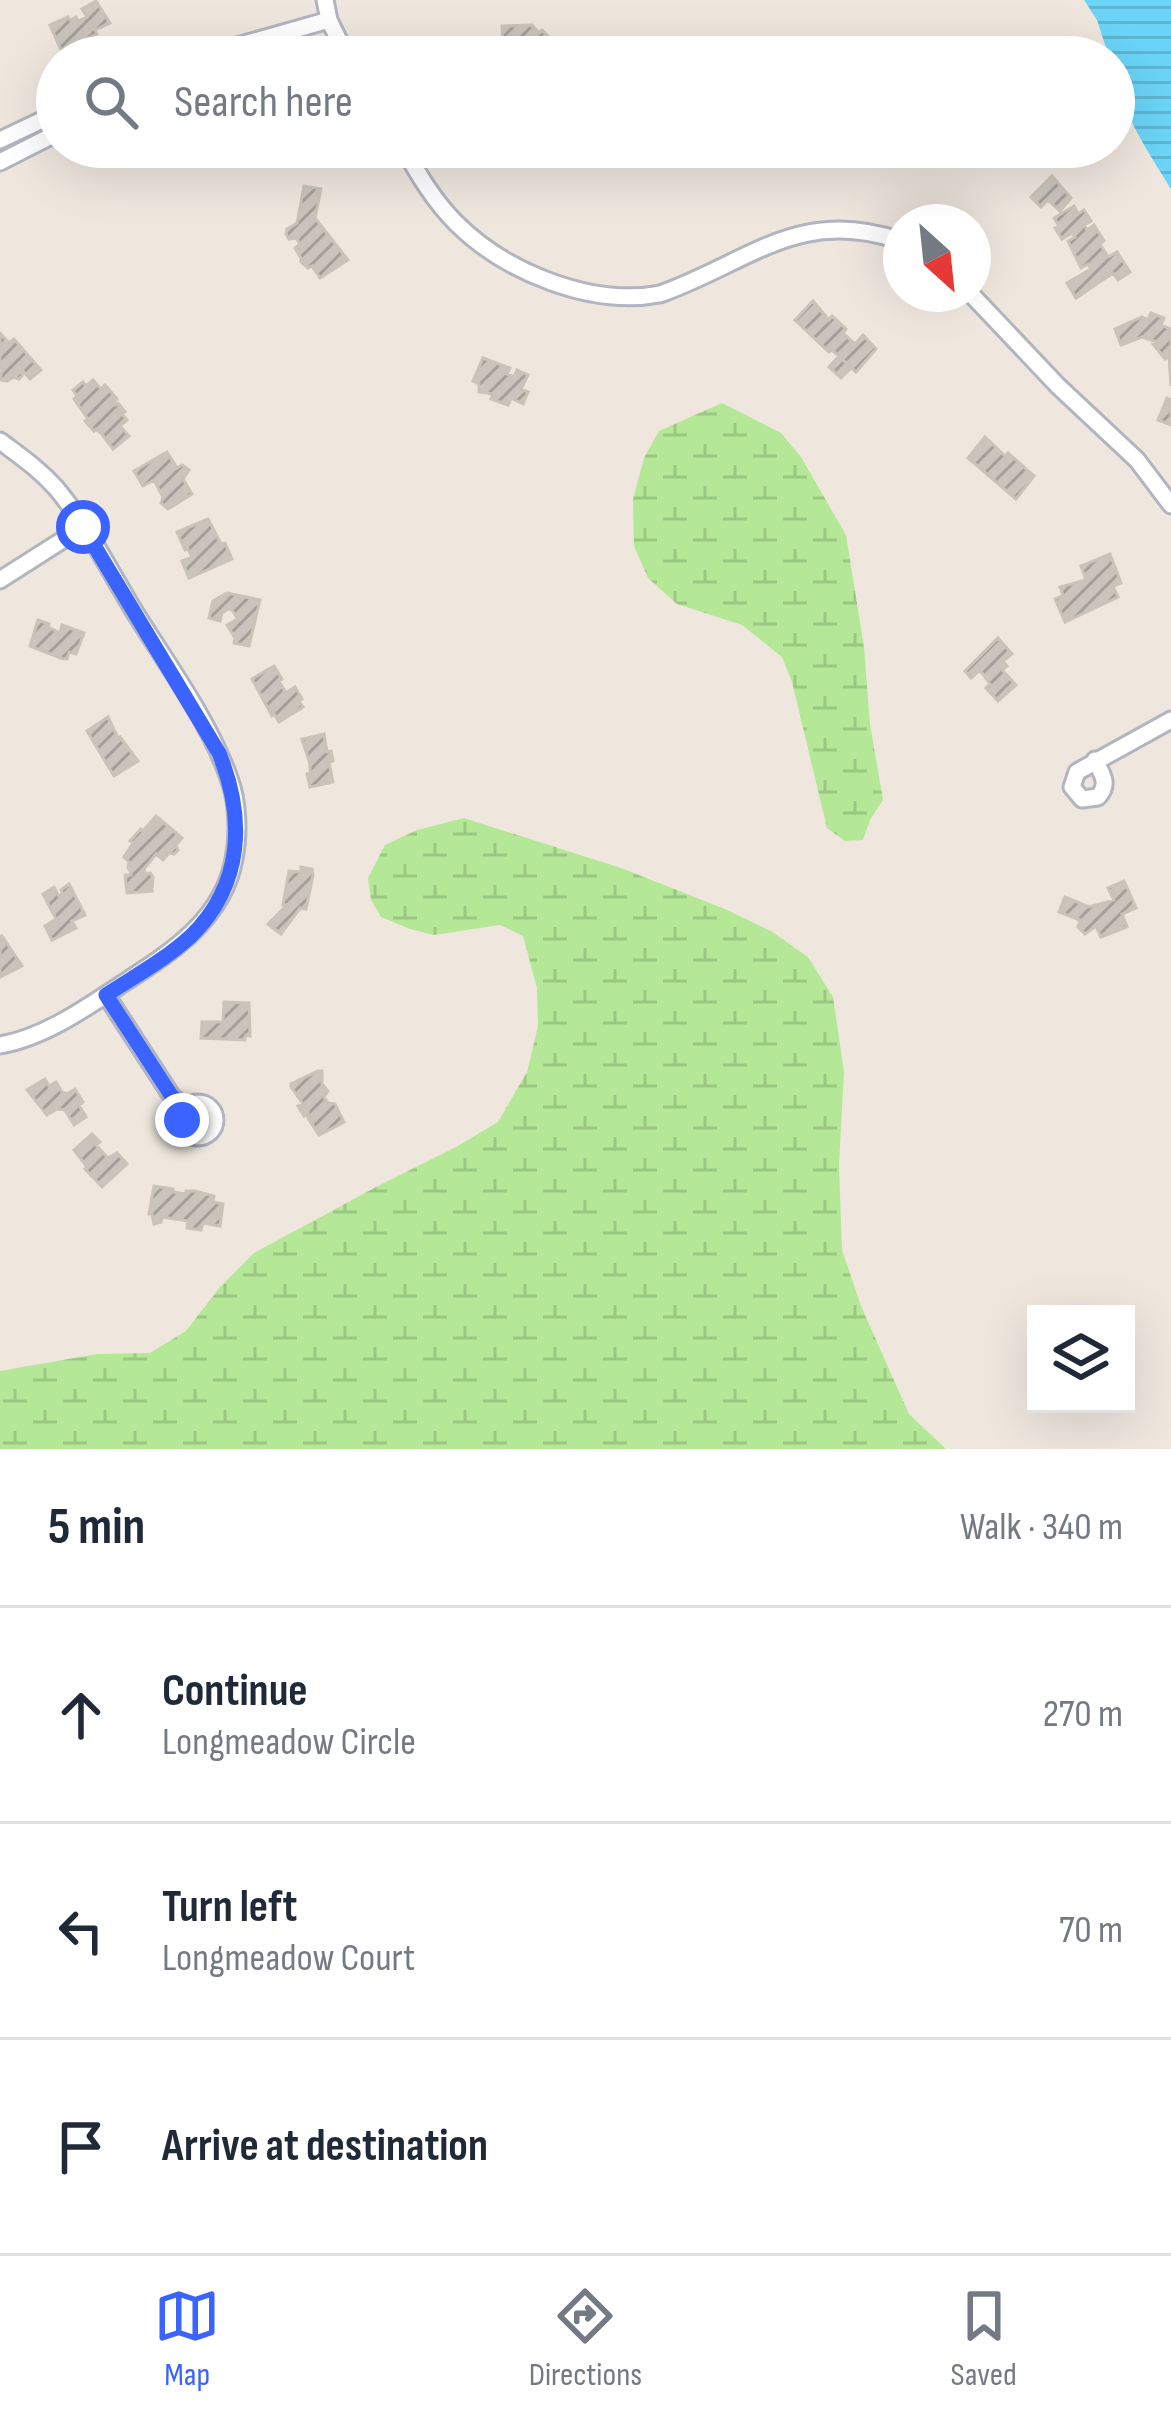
<!DOCTYPE html>
<html lang="en">
<head>
<meta charset="utf-8">
<style>
	body { margin:0; font-family:"Sofia Sans Condensed",sans-serif; background:#f2f2f3; color:#1f2937 }
	.controls { position:absolute; right:36px; bottom:36px; display:grid; overflow:hidden; border-radius:0px; box-shadow:0 12px 48px #0002 }
	.controls button { width:108px; height:108px; display:grid; place-items:center; padding:0; border:0; border-bottom:3px solid #e0e1e3; background:#fff; color:#1f2937; font:60px sans-serif }
	.compass { position:absolute; left:883px; top:204px; width:108px; height:108px; border-radius:50%; background:#fff; box-shadow:0 12px 48px #0002; rotate:153deg }
	.stop { position:absolute; width:36px; height:36px; margin:-27px; border:9px solid #3a63ff; border-radius:50%; background:#fff }
	.stop.end { background:#3a63ff; border-color:#fff; box-shadow:0 3px 12px #0008 }
	.list { margin:0; padding:0; list-style:none }
	h2 { display:flex; justify-content:space-between; align-items:center; height:156px; margin:0; padding:0 48px; font-size:51px }
	h2 small { font-size:39px; font-weight:400; color:#747a83 }
	.list li { display:grid; grid-template-columns:78px 1fr auto; gap:36px; align-items:center; box-sizing:border-box; height:216px; padding:0 48px; border-top:3px solid #e0e1e3 }
	.list b { display:block; font-size:45px; white-space:nowrap }
	.list p { margin:0; font-size:39px; white-space:nowrap; color:#747a83 }
	.list em { font-size:39px; font-style:normal; color:#747a83 }
	.icon { flex:none; width:66px; height:66px; fill:none; stroke:currentColor; stroke-width:2; stroke-linecap:round; stroke-linejoin:round }
	.map { position:relative; flex:none; width:1171px; height:1449px; overflow:hidden }
	.search { position:absolute; background:#fff; box-shadow:0 12px 48px #0002; left:36px; right:36px; top:36px; height:132px; display:flex; align-items:center; gap:30px; box-sizing:border-box; padding:0 42px; border-radius:66px; color:#747a83; font-size:45px }
	.sheet { height:804px; background:#fff }
	nav { display:flex; justify-content:space-around; align-items:center; box-sizing:border-box; height:168px; border-top:3px solid #e0e1e3; background:#fff; font-size:33px; color:#747a83 }
	nav a { display:grid; justify-items:center; gap:6px }
	nav .on { color:#3a63ff }
	.map>svg:first-child { display:block }
</style>
</head>
<body>
<div class="map">
<svg width="1171" height="1449" viewBox="0 0 1171 1449">
	<defs>
		<pattern id="wetland-marsh" width="20" height="14" patternUnits="userSpaceOnUse" patternTransform="scale(3)"><rect width="20" height="14" fill="#b4e897"/><path d="M1 5h8M5 5V1M11 12h8M15 12V8" fill="none" stroke="#9bc782"/></pattern>
		<pattern id="water-rules" width="6" height="5" patternUnits="userSpaceOnUse" patternTransform="scale(3)"><rect width="6" height="5" fill="#6bd4f7"/><path d="M0 2.5h6" fill="none" stroke="#5db6d4"/></pattern>
		<pattern id="building-hatch" width="6" height="6" patternUnits="userSpaceOnUse" patternTransform="scale(3)"><rect width="6" height="6" fill="#cac4bd"/><path d="M-1 1l2-2M0 6l6-6M5 7l2-2" fill="none" stroke="#a49f9a"/></pattern>
	</defs>
	<rect width="100%" height="100%" fill="#efe7de"/>
	<!-- wetland -->
	<path fill="url(#wetland-marsh)" d="M722,403l59,30 20,24 45,78 18,112 6,77 13,76 -13,20 -7,20 -18,1 -18,-13 -35,-146 -10,-25 -40,-32 -65,-21 -29,-26 -14,-32 -1,-47 11,-41 15,-27z
		M464,818l157,50 104,41 46,22 37,26 25,40 11,75 -5,93 3,85 19,56 48,108 37,35h-946v-78l97,-17 53,-1 36,-22 34,-44 34,-34 122,-66 80,-40 42,-25 29,-50 11,-46 -1,-38 -14,-52 -23,-11 -66,10 -24,-6 -29,-12 -10,-17 -3,-22 17,-33 32,-15z"/>
	<!-- water -->
	<path fill="url(#water-rules)" d="M1084,0h87v189c-23,-38 -57,-86 -57,-132h-5l-12,-37z"/>
	<!-- building -->
	<path fill="url(#building-hatch)" stroke="#cac3b7" stroke-width="3" d="M96,1l14,22 -15,7 2,4 -36,16 -11,-25 18,-8 2,3 6,-3 2,4 9,-4 -5,-8z
		M532,25l7,8 3,-3 9,9 -2,3 2,2 2,-2 9,9 -5,6h-30v-8l-5,-5 -19,1 -1,-19z
		M1000,147h39l-22,19h-4z
		M1052,176l19,22 -11,13 -12,-11 -7,7 -10,-10z
		M304,186l17,3 -6,29 33,42 -28,18 -8,-12 -4,2 -7,-6v-4l-6,-10 5,-4 -4,-6 -7,1 -3,-5 1,-5 10,-6z
		M1074,206l4,8 6,-4 7,11 -7,4 3,5 7,-5 10,16 -4,3 8,13 9,-5 13,20 -12,8 -5,-7 -37,25 -9,-15 24,-14 -3,-5 -7,4 -13,-27 7,-4 -3,-4 -10,6 -7,-11 4,-2 -5,-8z
		M813,301l16,19 3,-4 14,13 -3,4 12,11 8,-9 13,14 -20,23 -15,-14 10,10 -10,10 -12,-11 10,-11 -7,-6 -3,2 -34,-32z
		M1151,313l13,5 -3,7 10,4v57l-2,-30 -4,3 -12,-15 4,-2 -15,-5 -21,8 -6,-16 27,-12 6,3z
		M0,333l9,10 5,-4 27,31 -11,9 -8,-9v6l-3,3 -5,-2 -7,4 -7,-1 2,-10 -2,-3z
		M483,358l27,10 -3,6 7,3 3,-7 11,5 -7,14 7,3 -5,12 -12,-6 -3,7 -17,-6 2,-4 -5,-2 -9,-1v-8l-6,-3z
		M93,380l8,9 4,-4 12,14 -4,4 2,2 3,-2 7,9 -3,2 5,6 -7,6 9,10 -16,13 -12,-16 -5,-4 -2,2 -9,-10 3,-2 -14,-20 3,-3 -4,-6 10,-8 3,4z
		M1167,398l4,2v25l-13,-5z
		M985,437l20,19 3,-3 26,23 -18,23 -48,-41z
		M167,452l10,16 5,-3 7,5 -6,9 9,15 -24,15 -7,-6 2,-6 -9,-17 -11,6 -9,-15z
		M208,519l13,25 4,-1 7,16 -43,19 -7,-17 10,-4 -4,-8 -3,1 -8,-18z
		M1110,554l11,29 -8,3 5,11 -53,25 -10,-23 8,-4 -3,-8 26,-7 -5,-14z
		M227,593l33,7 -11,46 -15,-3 1,-5 -8,-13 11,-6 -6,-9 -4,-1 -6,4 -2,8 -11,-3 4,-17z
		M38,620l11,4 -1,3 12,6 2,-8 22,8 -8,21 -7,-2 -2,7h-4l-33,-13z
		M998,638l14,16 -9,7 4,5 -5,4 14,15 -18,16 -12,-13 4,-4 -10,-14 -9,8 -6,-7z
		M274,666l8,13 -3,2 7,12 9,-6 7,12 -3,2 4,6 -24,15 -5,-8 -2,2 -20,-37z
		M108,717l10,21 2,-1 18,24 -24,15 -27,-45z
		M324,734l3,18 4,-1 2,10 -4,1 4,20 -23,5 -3,-13 3,-1v-9l-8,-25z
		M156,816l26,22 -6,7 2,5 -4,4 -5,-1 -6,7 -7,-6 -12,15 1,5 5,-1 3,4 -1,14 -25,2 -2,-18h6l-1,-5 -2,-2 1,-6 -5,-5 9,-14 -3,-2 11,-12 2,2z
		M301,867l11,2 1,6 -7,34 -6,-1 -19,26 -13,-10 19,-19h-4l6,-34 12,1z
		M1124,881l12,27 -14,6 5,13 -26,10 -5,-11 -11,8 -7,-7 2,-7 -21,-8 6,-15 24,10 25,-7 -6,-12z
		M69,884l16,31 -13,6 4,7 -24,12 -7,-14 11,-7 -13,-25 11,-7 5,9 4,-2 -2,-4z
		M2,936l20,30 -22,11v-40z
		M224,1002l25,1 1,33 -4,-1 -1,5 -44,-2 1,-16h21z
		M318,1071h4v13l6,7 -4,6 4,6 7,1 9,18 -25,13 -11,-17v-5l-4,3 -6,-10 5,-2 -12,-17v-3z
		M45,1079l4,7 7,-4 6,10 5,2 8,-5 8,13 -4,3 7,12 -12,8 -9,-15 -8,-1 -10,6 -20,-25z
		M92,1134l8,8 -4,3 12,13 9,-5 10,11 -25,23 -17,-18 2,-2 -13,-17z
		M154,1186l19,3v3l13,2v-3h9l19,5 -1,6 10,2 -3,22 -17,-3 -2,7 -14,-2 1,-7 -26,-4 -1,5 -7,2 -2,-10h-3z"/>
	<g fill="none" stroke-linecap="round" stroke-linejoin="round">
		<defs>
			<path id="street" d="M325,0l4,20 18,37
				M198,57l131,-37
				M0,140l57,-27
				M403,147c15,27 31,54 53,76 49,49 135,84 204,71 90,-32 139,-88 241,-53
				M0,162l57,-29
				M971,294l87,92 79,74 34,45
				M0,441c20,15 39,28 56,47 31,37 53,82 78,123 33,53 74,108 95,167 9,24 10,56 5,81 -11,61 -64,94 -112,125 -36,24 -79,54 -122,61
				M0,580l83,-53
				M1095,760c7,14 15,24 3,37l-16,2 -10,-12 5,-15 94,-52
				M106,995l65,100 14,15
				M181 1120a17 17 0 1 1 34 0a17 17 0 1 1-34 0Z"/>
		</defs>
		<!-- street casing -->
		<use href="#street" stroke="#b2b5c0" stroke-width="21"/>
		<!-- street -->
		<use href="#street" stroke="#fff" stroke-width="15"/>
	</g>
	<g fill="none" stroke-linecap="round" stroke-linejoin="round">
		<!-- route -->
		<path stroke="#3a63ff" stroke-width="15" d="M83,527l136,226c26,64 25,131 -28,183 -25,23 -56,40 -85,59l65,100 14,15 -3,10"/>
	</g>
</svg>
<div class="controls">
<button><svg class="icon" aria-label="layers" viewBox="0 0 24 24"><path d="M12 4l9 5-9 5-9-5zM3 14l9 5 9-5"/></svg></button>
</div>
<svg class="compass" viewBox="-18 -18 36 36"><path d="M0-13l5 13h-10z" fill="#e53935"/><path d="M0 13l5-13h-10z" fill="#747a83"/></svg>
<div class="stop" style="left:83px;top:527px"></div>
<div class="stop end" style="left:182px;top:1120px"></div>
<div class="search"><svg class="icon" aria-label="search" viewBox="0 0 24 24"><circle cx="10" cy="10" r="6"/><path d="M15 15l6 6"/></svg>Search here</div>
</div>
<section class="sheet">
<h2>5 min<small>Walk · 340 m</small></h2>
<ul class="list">
<li><svg class="icon" aria-label="ahead" viewBox="0 0 24 24"><path d="M12 20V5M6 11l6-6 6 6"/></svg><div><b>Continue</b><p>Longmeadow Circle</p></div><em>270 m</em></li>
<li><svg class="icon" aria-label="left" viewBox="0 0 24 24"><path d="M17 20v-9H6M10 6l-5 5 5 5"/></svg><div><b>Turn left</b><p>Longmeadow Court</p></div><em>70 m</em></li>
<li><svg class="icon" aria-label="arrive" viewBox="0 0 24 24"><path d="M6 21V4h12l-3 4 3 4H6"/></svg><div><b>Arrive at destination</b></div></li>
</ul>
</section>
<nav>
<a class="on"><svg class="icon" aria-label="map" viewBox="0 0 24 24"><path d="M3 6l6-2 6 2 6-2v14l-6 2-6-2-6 2zM9 4v14M15 6v14"/></svg>Map</a>
<a><svg class="icon" aria-label="directions" viewBox="0 0 24 24"><path d="M12 3l9 9-9 9-9-9zM9 14v-3h6M13 9l2 2-2 2"/></svg>Directions</a>
<a><svg class="icon" aria-label="saved" viewBox="0 0 24 24"><path d="M7 4h10v16l-5-4-5 4z"/></svg>Saved</a>
</nav>
</body>
</html>
